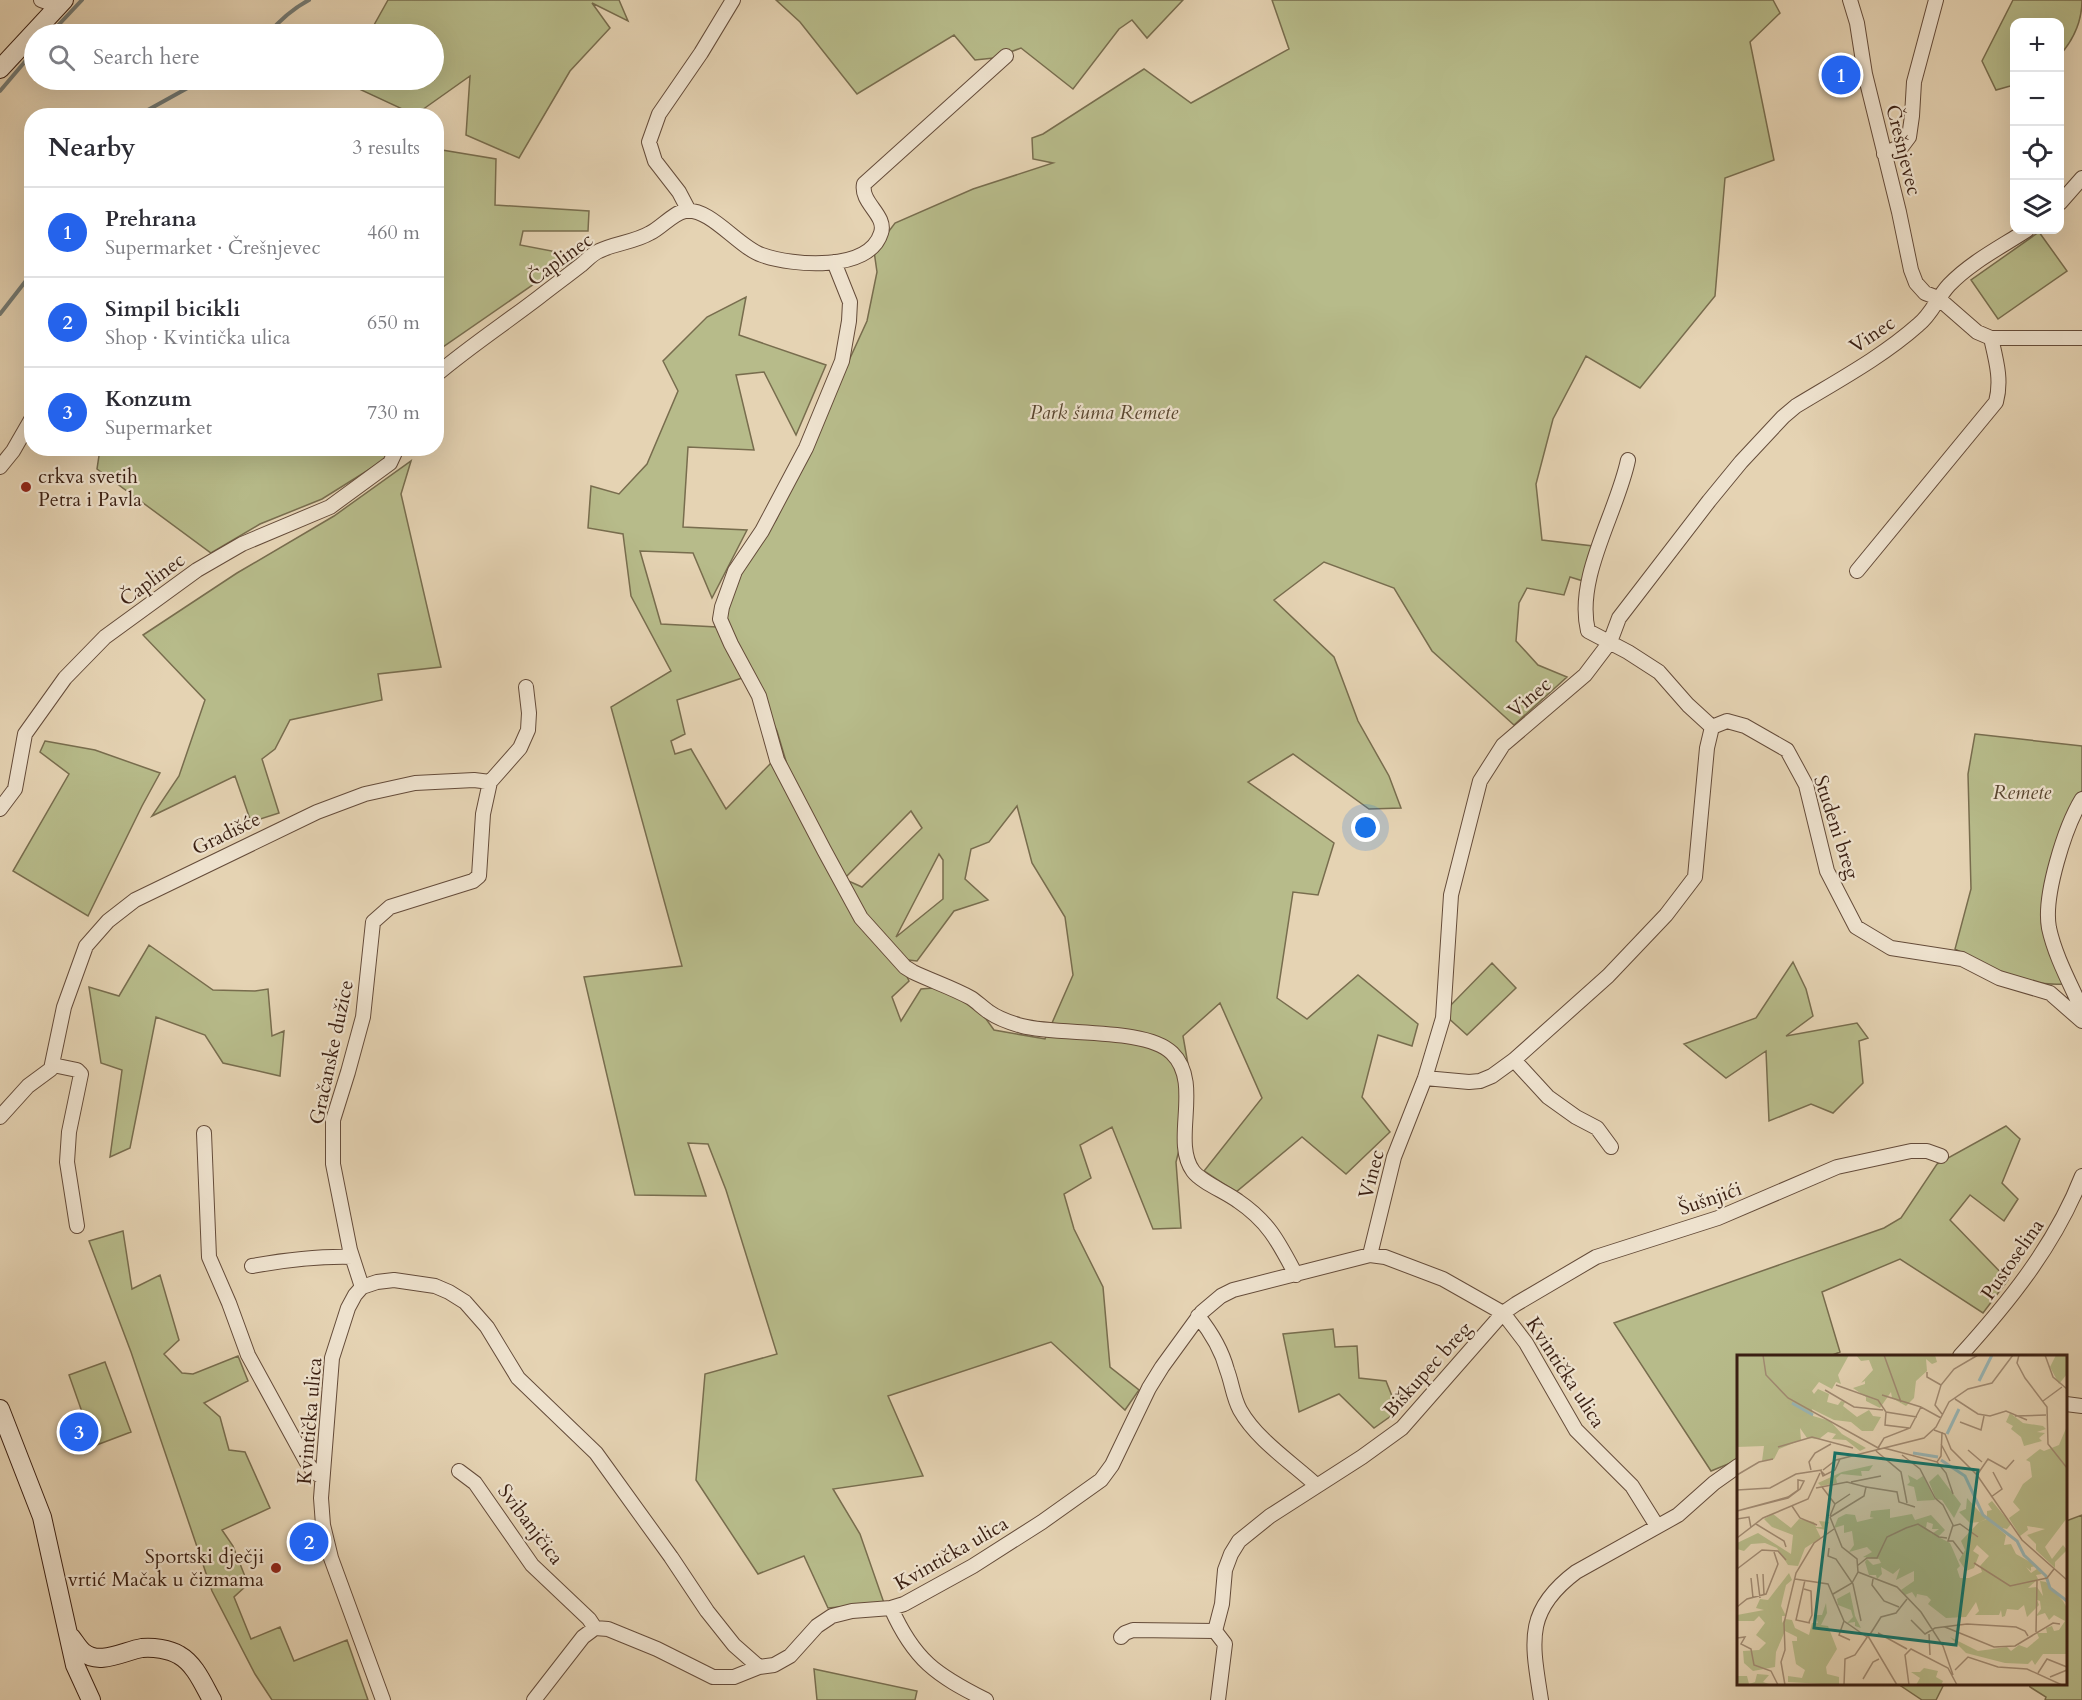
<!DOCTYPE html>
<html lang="en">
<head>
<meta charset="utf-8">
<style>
	body { margin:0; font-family:Cardo,serif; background:#f2f2f3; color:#2b2b33 }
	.controls { position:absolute; right:18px; top:18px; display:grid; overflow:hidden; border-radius:12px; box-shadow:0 6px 24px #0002 }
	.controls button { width:54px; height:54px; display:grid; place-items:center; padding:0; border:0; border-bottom:2px solid #e1e1e2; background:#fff; color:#2b2b33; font:30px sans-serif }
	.you { position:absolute; left:1366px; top:828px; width:21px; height:21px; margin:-15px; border:4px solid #fff; border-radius:50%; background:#1a73e8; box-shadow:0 0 0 9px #1a73e833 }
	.badge { display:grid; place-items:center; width:39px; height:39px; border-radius:50%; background:#2563eb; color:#fff; font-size:20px; font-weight:700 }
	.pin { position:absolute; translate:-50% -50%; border:3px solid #fff; box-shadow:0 2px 6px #0006 }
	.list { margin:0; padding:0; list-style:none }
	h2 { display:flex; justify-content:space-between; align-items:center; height:78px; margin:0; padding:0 24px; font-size:26px }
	h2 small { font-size:20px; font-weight:400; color:#7c7c81 }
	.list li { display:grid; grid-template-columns:39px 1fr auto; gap:18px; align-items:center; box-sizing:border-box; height:90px; padding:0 24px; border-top:2px solid #e1e1e2 }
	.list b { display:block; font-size:22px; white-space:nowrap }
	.list p { margin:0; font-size:20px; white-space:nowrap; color:#7c7c81 }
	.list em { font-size:20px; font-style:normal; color:#7c7c81 }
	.icon { flex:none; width:33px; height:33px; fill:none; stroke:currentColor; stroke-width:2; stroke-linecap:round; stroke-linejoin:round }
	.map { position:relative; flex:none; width:2082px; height:1700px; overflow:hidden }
	.search { position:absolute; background:#fff; box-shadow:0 6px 24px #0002; left:24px; top:24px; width:420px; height:66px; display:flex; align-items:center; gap:15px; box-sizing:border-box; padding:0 21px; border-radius:33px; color:#7c7c81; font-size:22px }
	.panel { position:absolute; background:#fff; box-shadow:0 6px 24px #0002; left:24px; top:108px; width:420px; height:348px; border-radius:24px }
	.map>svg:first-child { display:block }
</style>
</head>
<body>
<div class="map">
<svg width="2082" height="1700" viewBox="0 0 2082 1700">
	<rect width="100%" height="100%" fill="#e5d3b3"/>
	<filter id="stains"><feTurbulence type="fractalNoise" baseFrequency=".00333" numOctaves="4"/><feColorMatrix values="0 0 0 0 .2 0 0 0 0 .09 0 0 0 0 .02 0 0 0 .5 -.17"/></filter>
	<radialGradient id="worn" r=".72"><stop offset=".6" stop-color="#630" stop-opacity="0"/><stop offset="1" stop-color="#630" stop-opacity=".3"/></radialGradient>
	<!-- green -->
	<path fill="#b7bb8a" stroke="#786d4e" stroke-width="1.5" fill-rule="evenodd" d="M388,0h231l9,21 -36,-18 18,25 -40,43 -51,87 -53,-23 4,-59 -55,39 -71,-33 1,-2h89v-46h-65z
		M776,0h407l-36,38 -15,-18 -13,9 -46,60 -52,-41 -27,10 -19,2 -21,-25 -97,59 -57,-72z
		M1272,0h501l7,13 -30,29 24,118 -49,18 -10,118 -75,92 -54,-32 -33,63 -17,65 6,56 51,6 -10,35 -13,-4 -6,18 -37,-7 -8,15 -3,38 22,24 29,12 -53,48 -82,-74 -38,-63 -70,-26 -50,38 60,57 24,64 31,55 12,32 -32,1 -76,-55 -45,28 86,61 -16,52 -25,-3 -16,106 30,21 51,-44 60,49 -6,22 -34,-11 -16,62 28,35 -44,42 -44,-37 -66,55 -32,-21 58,-73 -42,-95 -37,33 10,57 -17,69 5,66 -28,1 -41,-102 -32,18 11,33 -27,16 10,35 29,58 7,80 29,23 -14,20 -74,-68 -163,54 35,80 -90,13 27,45 24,69 -56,5 -24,-52 -46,18 -62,-94 9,-106 72,-20 -51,-164 -18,-46 -20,-1 18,53 -71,-1 -51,-218 98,-11 -71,-259 60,-36 -40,-75 -8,-62 -35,-6 3,-42 28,8 28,-30 31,-73 -15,-30 44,-44 39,-20 -7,38 87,30 -30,70 -32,-63 -28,3 18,75 -66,-3 -5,80 64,3 -35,68 -19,-45 -53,-2 21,73 56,3 28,50 -68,23 8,34 -14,7 4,13 16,-5 35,60 46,-47 16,6 -11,-37 -53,-110v-28l52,-73 91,-199 10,-49 -3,-21 21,-28 78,-34 80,-26 -20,-4 -1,-21 11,-4 101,-65 47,34 98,-54zM1017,806l15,57 33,54 8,58 -28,64 -51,-9 -18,-25 -43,-17 -12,1 -20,32 -9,-24 17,-16 -10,-22 18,2 37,-50 34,-11 -23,-21 6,-30 18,-7zM911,811l11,17 -60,59 -18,-8zM939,854l4,6v39l-47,38z
		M2013,0h69c0,21 -8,39 -22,55v-33h-46v63l-18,5 -14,-29z
		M436,149l60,10 -1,46 94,6 -1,20h-65l-3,14 63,12 -33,16 -113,78z
		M2039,232l28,39 -69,48 -27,-39z
		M100,449h294v5l-72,45 -62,25 -49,29 -114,-84z
		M411,461l-10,33 40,173 -63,7 4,26 -92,20 -15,29 -13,10 17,54 -28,9 -16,-46 -83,40 27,-40 26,-76 -62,-65 94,-62 97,-57z
		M1975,734l107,12v44l-37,103 20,91c-43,3 -73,-16 -110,-35l16,-60 -3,-115z
		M45,741l50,9 65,23 -18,33 -54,110 -75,-45 56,-97 -29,-22z
		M149,945l64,45 42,1 13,-2 4,47 12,-5 -4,45 -57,-13 -18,-28 -49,-18 -26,131 -20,9 12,-87 -21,-7 -12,-76 30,9z
		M1793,962l13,27 7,27 -27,20 71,-13 11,15 -9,3 4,42 -30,30 -22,-9 -42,17 -3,-70 -40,27 -42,-34 72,-26z
		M1492,963l24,25 -49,47 -21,-19 1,-7z
		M2006,1126l14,13 -18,44 16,16 -14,22 -34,-26 -20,25 58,60 -25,33 -83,-54 -78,33 18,60 -10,4h-92v104l-27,11 -97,-148 270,-95 17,-10 36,-54z
		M123,1231l9,58 28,-14 19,65 -15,14 18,19 11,1 45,-18 10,25 -44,22 16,14 9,33 16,2 25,56 -48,22 11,16 15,38 -14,13 17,42 29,-12 14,34 53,-21 21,60h-96l-17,-26 -43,-83 -81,-239 -42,-111z
		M1333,1329l2,18 22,-1 2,32 27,3 12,30 -24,17 -35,-34 -40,18 -16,-78z
		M105,1362l26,70 -37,14 -25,-71z
		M2082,1515v185h-37l1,-3 -16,-10 -1,-3h37v-163z
		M814,1669l103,22 -2,9h-98z
		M1898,1684h46l-8,16h-14z"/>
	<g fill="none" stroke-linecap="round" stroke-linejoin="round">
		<!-- stream -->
		<path stroke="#737a74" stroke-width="4" d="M50,34l32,-34
			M268,34c12,-14 24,-25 41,-34
			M0,91l34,-40
			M137,116l65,-36
			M0,314l32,-41"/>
		<defs>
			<path id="street" d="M41,0l16,6
				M1850,0l7,23 8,51 34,138 12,58 5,13 9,10 13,5 39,34 14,6c5,22 11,42 5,64l-139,169
				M1884,154l19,-9 6,-8 3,-21 2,-34 22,-82
				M2060,203l22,-25
				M689,211l-10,-19 -24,-31 -6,-19 10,-28 42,-61 32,-53
				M834,262l16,40 -1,19 -7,40 -36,87 -44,83 -27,40 -13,36 -2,12 11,25 28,52 18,64 47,90 37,68 44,49 8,5c19,9 40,16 58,26 6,4 12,10 18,14 10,7 22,11 33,14 38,10 124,1 150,27 31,30 -1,88 21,118 8,11 33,21 45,30 31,21 41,42 58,74
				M1991,338h91
				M436,375c33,-28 68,-51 102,-77 14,-11 29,-22 43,-33 6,-5 11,-11 18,-14 16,-8 36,-9 51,-18 11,-5 23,-20 35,-22 25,-4 53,36 77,44 31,11 107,17 119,-22 6,-18 -21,-30 -17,-49l142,-128
				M1628,460c-11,53 -53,117 -40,171l40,21 31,20 29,33 24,22
				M0,467l13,-16 19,-33
				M1712,727l15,-6 18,5 42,24 19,35 21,86 29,56 35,21 71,11 37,19 51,15 32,28
				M2082,799c-17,28 -39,97 -33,129 6,28 21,55 33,82
				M0,809l15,-20 10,-55 40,-56 40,-41 92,-67 45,-26 88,-37 60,-44 7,-15
				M1514,1060l34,37 28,20 21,11 14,19
				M53,1065l24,5 4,4 -12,58 -2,30 10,64
				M1425,1078l44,4 11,-1 12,-5 22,-16 94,-84 58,-61 29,-38 12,-129 5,-21
				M0,1117l28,-31 23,-17 13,-62 22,-61 22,-25 27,-21 182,-88 48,-18 50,-11 59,-3 16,2
				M204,1133l5,124 20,46 19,52 58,106 8,11 8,5
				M1370,1255l24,-98 31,-79 18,-60 8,-123 29,-114 23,-36 82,-70 25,-33 9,-24 90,-117 32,-39 42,-45 13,-11c41,-25 86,-49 122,-81 14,-11 19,-27 31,-40 22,-23 52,-38 78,-55
				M252,1266c34,-6 66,-10 100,-9
				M362,1287l-12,-37 -17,-86v-44l15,-48 15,-55 10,-95 17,-15 83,-26 6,-5 4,-62 7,-32 30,-34 8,-18 1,-17 -3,-26
				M1198,1316c12,15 24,35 29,54 5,13 6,27 13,40 17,30 51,52 76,75
				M1960,1356c49,-54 95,-111 122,-180
				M2066,1404l16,2
				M459,1471l16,12 57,82 57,54 6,9
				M891,1608c23,52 45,67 95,92
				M1215,1631l10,13 -7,56
				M1121,1637l4,-4 8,-3 82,1 7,-27 3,-34 6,-16 8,-13 31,-25 92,-59 40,-29 101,-115 13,-9 80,-47 122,-39 119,-51 74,-16h16l14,5
				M383,1700l-52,-142 -8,-33 -2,-27 11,-140 16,-50 7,-13 7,-8 15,-5 17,-2 41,6 14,6 16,10 22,25 31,51 78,75 75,104 36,54 27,34 25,22
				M534,1700l49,-63 12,-9 13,1 49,20 56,28h21l25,-10 15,-2 16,-9 27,-30 15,-10 20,-5 39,-3 13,-4 69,-38 69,-44 59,-42 11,-15 37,-77 13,-21 40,-55 19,-16 12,-6 137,-35 15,2 58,22 60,34 23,30 50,87 56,56 25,40
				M1541,1700c-9,-58 -17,-89 35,-128l102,-57 36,-32 24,-17"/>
			<path id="secondary" d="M0,69l64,-69
				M0,1409l42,108 33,148 16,35
				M71,1637c4,5 7,11 12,15 16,14 41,-1 59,-4 11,-1 27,1 37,7 16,9 24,29 33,45"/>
		</defs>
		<!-- street casing -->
		<use href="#street" stroke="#654c3a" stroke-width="16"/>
		<!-- secondary casing -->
		<use href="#secondary" stroke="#3a1f12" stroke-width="20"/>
		<!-- street -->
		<use href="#street" stroke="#eee2ce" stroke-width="14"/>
		<!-- secondary -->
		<use href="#secondary" stroke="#eee2ce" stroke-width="18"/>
	</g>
	<!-- markers -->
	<g fill="#8f2418" stroke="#eee2ce" stroke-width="2">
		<circle cx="26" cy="487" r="6"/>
		<circle cx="276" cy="1568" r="6"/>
	</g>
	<g text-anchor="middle" stroke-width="4.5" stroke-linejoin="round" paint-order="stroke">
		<!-- street labels -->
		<g font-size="20" fill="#3a1f12" stroke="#eee2ce">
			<text transform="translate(1904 150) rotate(76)" y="7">Črešnjevec</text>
			<text transform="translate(560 259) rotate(-36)" y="7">Čaplinec</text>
			<text transform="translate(1872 334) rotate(-34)" y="7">Vinec</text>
			<text transform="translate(152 579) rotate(-36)" y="7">Čaplinec</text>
			<text transform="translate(1529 697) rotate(-40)" y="7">Vinec</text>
			<text transform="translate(1837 827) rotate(72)" y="7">Studeni breg</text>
			<text transform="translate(226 833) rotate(-26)" y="7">Gradišće</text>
			<text transform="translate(331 1052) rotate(-78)" y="7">Gračanske dužice</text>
			<text transform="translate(1371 1174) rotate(-75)" y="7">Vinec</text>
			<text transform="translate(1710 1198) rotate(-19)" y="7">Šušnjići</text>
			<text transform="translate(2012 1259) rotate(-55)" y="7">Pustoselina</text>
			<text transform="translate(1427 1369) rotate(-48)" y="7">Biškupec breg</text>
			<text transform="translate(1566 1372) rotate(57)" y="7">Kvintička ulica</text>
			<text transform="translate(309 1421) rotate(-85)" y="7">Kvintička ulica</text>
			<text transform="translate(531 1524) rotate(53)" y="7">Svibanjčica</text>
			<text transform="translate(951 1553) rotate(-30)" y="7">Kvintička ulica</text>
		</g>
		<!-- park labels -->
		<g font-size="20" font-style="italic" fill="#594630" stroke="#eee2ce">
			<text x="1104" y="419">Park šuma Remete</text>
			<text x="2022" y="799">Remete</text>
		</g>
		<!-- poi labels -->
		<g font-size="20" fill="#3a1f12" stroke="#eee2ce" text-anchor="start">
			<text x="38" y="483">crkva svetih<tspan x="38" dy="23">Petra i Pavla</tspan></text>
			<text x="264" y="1563" text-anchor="end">Sportski dječji<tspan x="264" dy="23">vrtić Mačak u čizmama</tspan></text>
		</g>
	</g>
	<!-- overview -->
	<g transform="translate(1737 1355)">
		<rect width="330" height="330" fill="#e5d3b3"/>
		<path d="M0,0h112l-11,20 3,9 -5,-2 -4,7 -13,-7 -7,9 2,3 4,-5 11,5 -2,8 11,3 3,-4 4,1 -2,4 14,11 12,-7 4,6 8,1 -8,14h-11l-11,-9 -17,-2 -22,-11 1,7 17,5 12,13 24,14 -6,3 -14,-11 -14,-1 4,-5 -8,-2 -9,7 -12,-1 -7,-10 1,12 -22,9 -5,10 -12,2 2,-15 -27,1zM119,0h79l2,7 -5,2 -6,-5 1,12 -11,10 -2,17 -8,8 -14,-8 -1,-6 -11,16 -14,-7v-4l-13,-9 12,-4v-3l-4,2 12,-13 -4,-10 -8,1zM319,0h10l1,19 -8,10 -9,-17zM273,58l13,10 20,3 3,3 -9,3 8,1 -6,5 3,3 -18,5 -3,-9 -10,-8 2,-3 -7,-4zM330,71v92l-22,29 7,12 11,-14 4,5 -12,12v6l-19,-18v-6l-9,-9 18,-6 -18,-3 1,4 -8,6 -11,-18 11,-8 -7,-8 10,-18 9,-7 -2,-15 -4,-2 14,-11 4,2 15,-6zM136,110l-4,6h-8l1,5 -21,-2 -5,4 1,5 -16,3 -3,-3 24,-11zM201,119l23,30 -7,14 -12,-18 -6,-1 -7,-17zM171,120l9,5 6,-4 12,24 -18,1 -3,-14 -7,-2 3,-3zM230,143l19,21 -6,3 7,-3 19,16 -2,10 7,-1 5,10 21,12 -6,1v4l-5,-4 5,6 6,-4 5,5 -6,1 2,4 -10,9 9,-1 6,9 -3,-15 6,1 17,19 4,7v46h-24l-8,11 -3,-5 -4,4 -23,-1 -39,-10 -16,-16 28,14 29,-4 4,4 8,-6 8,3 12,-10 -2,-5h10l-1,-5 6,-2 2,5 5,-1 6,-9 -11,-6 -5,5 -4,-7 -9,3 5,-7 -1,-8 -3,-1 2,5 -12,12 -3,-12 -6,5 -11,-1 -2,7 -3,1 -1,-7 -2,5h-24l4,-4 -3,-9 -10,15 -20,1 -18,-14 3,-4 -4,-4 -10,-2 -1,4 -4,-6 -7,3 -4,-5 13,-9v-10l-18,9 4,-12 -7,6 -12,-7 1,7 -5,5 -1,-4h-7l-4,-13 2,-3 6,6 8,-2 -2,-4 -16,-2 9,-5 -5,-5 -18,5 5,-7 -2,-14 -8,2v-8l-10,3 4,-10 8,-4 9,1 2,7 17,-4 -4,-1 1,-6 19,-2v9l22,-4 3,6 16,-5 14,15 -6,6 -6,-3 6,-4h-7l1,-5 -6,-2 -1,6 5,5 19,10 10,23 -3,3 3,9h9l13,-6 -2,-6 9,-10 -12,-11 -4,6 6,4 -5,13 -8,3 -7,-11 6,-10 -4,-9 18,-19 -9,1 -11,-11 7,-3zM255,146l19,23 -4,5 -9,-2 -11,-10v-6l5,-1 -4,-6zM36,159l18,14 8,-9 15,3 2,5h6l-3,-6 10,1 -3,8 -10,-2 5,10 -16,10 -7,18 -10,-1 -11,-17 -12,-5 -14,1 -7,7 -7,-2v-6l21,-10 33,21 2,-19 -21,-8 -8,-8zM52,218l3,7 -6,5 -5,21 5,10h-4v7l3,-4 7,1 3,8 14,7 3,-12h6l-3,-8h7l4,-12 1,10 -6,12 7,1 9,23 -11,18 1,7 12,3v8l-51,-3v-6l14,2 3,-8 -9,-6 -4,-23h5v-4l-12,-6 -9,21 -1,15 -22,4 -9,-8 -1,-12 16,-1 7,-7 -10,-8 9,-12 -6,-7 -5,5h-17v-6l27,-5 -8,-2 4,-9 8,1zM113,237l5,24 6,12 -6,-2v-4l-8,1 6,-6 -2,-7 -13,-5 -1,-6zM187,313l14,3 -2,6 7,4 -2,4h-25l4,-7 -9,-6h9zM20,319l12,1 -6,7 9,3h-33l-2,-9h10l2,8 6,-2z" fill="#b7bb8a"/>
		<path fill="none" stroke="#99b6b6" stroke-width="3" d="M242,26l13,-26M55,48l21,12M210,79l12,-25M176,98l25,4M204,105l24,16 18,39 34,26 7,14 22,21 4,12 17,13"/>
		<path fill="none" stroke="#a18b73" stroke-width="1.5" d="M26,0l3,20 22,23 92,51M147,0l17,47M282,0l-2,8 8,15 22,29 1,37 19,24M308,0l8,22 14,12M190,17v5l14,8M99,30l42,15 8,12 31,5M88,35l29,17 29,3M145,40l39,12M218,44l23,15 12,2 16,-5 21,9M306,46l19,-14M149,57l-1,13 24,3M205,59l-7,-9 6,-20 13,-16 24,-14M278,61l31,-1M223,67l21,8 3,-14M197,75l11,4 6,15 26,26 45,65 45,40M204,89l9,17M41,92l34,-10 41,11M141,93l6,-10 26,-10 11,-21 20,11M147,93l53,14 4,-6 1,-24M231,95l14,12M139,96l25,21 6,31M165,100l18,14 15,29 8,7 10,20 -5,16h5l10,13M200,107l9,11 7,21M74,115l-2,-8 6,-9 16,-9M86,115l13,-10 88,-22 12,-11 13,-25 19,-13 24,-6 21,-28M0,120l22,-13 14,-3M88,120l-4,-4 2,5 12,-6 5,-11M240,120l11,-16 18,10 8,-9M114,127l30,-6M85,132l13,17M129,132l31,5 2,10 16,5M79,133l31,-6 19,5 -2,9 -34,21M0,135l33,-2 26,-14 26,-4M254,142l11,-8 -9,-17M55,151l8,12 17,7M0,156l51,-14 10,-7v-10l6,1 -4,8 -12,9 -51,13M93,161l5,-12 15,-10M93,162l12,30 15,12 1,13 -6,11 -19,11M0,164l12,-2 2,11M19,169l28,17 2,6M216,171l7,-2 18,13M0,183l26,-20 45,-19 12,-26M92,193l-1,8 8,3 17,25 8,37M237,208l36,23 37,-8 7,-9M120,211l10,-8h10l10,-21 19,-9 12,-4 21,13 8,1M0,214l25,-19 16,1 8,9M121,217l39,15 24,25 22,34 10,29M20,219l3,24M26,219l1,21M14,223l2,20M58,224l33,5 16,37 23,16M136,224l-1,6 12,16 15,6M68,225l-9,40 14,3M67,234l7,2 1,24 -3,7M0,252l10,-8 19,-5 12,-30 -4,-12M174,265l14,14 10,-6 32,-4 49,3 9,4 3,5M107,266l-5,14 11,5M208,272l49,20 21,-1 38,-23 7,1M299,277l1,-51M141,278l29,16M192,279l1,21M132,281l12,-19 15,-4 11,-14M0,283l8,-1 -4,7 10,5 3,16 17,6 7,14M218,315l13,-13 30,10 29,2 35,16M301,318l9,-14 20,8M313,322l17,-7M126,324l10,-17 6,-3M48,330l-4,-23 4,-12 -1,-27 12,-50 18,-30 20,-14M107,330l1,-26 10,-4 13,-19 29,49M172,330l-4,-30 6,-6 37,19 9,17"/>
		<path fill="#0f766e" fill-opacity="0.15" stroke="#0f766e" stroke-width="3" d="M98,98l143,17 -22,175 -142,-17z"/>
		<rect width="330" height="330" fill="none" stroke="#3a1f12" stroke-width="3"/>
	</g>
	<rect width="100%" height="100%" filter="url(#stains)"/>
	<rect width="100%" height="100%" fill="url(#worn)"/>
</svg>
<div class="controls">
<button>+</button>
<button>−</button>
<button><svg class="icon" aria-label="locate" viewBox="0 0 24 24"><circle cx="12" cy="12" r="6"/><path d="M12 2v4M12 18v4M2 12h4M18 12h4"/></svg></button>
<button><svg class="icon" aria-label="layers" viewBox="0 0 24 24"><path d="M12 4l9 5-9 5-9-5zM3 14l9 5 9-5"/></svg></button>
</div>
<div class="you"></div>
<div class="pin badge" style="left:1841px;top:75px">1</div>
<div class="pin badge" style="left:309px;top:1542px">2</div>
<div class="pin badge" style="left:79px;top:1432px">3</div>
<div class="search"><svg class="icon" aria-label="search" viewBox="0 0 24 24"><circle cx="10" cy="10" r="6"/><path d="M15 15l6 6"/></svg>Search here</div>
<section class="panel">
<h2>Nearby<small>3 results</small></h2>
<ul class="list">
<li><span class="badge">1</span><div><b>Prehrana</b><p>Supermarket · Črešnjevec</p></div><em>460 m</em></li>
<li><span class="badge">2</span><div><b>Simpil bicikli</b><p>Shop · Kvintička ulica</p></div><em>650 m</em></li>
<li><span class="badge">3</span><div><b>Konzum</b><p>Supermarket</p></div><em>730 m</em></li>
</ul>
</section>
</div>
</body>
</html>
